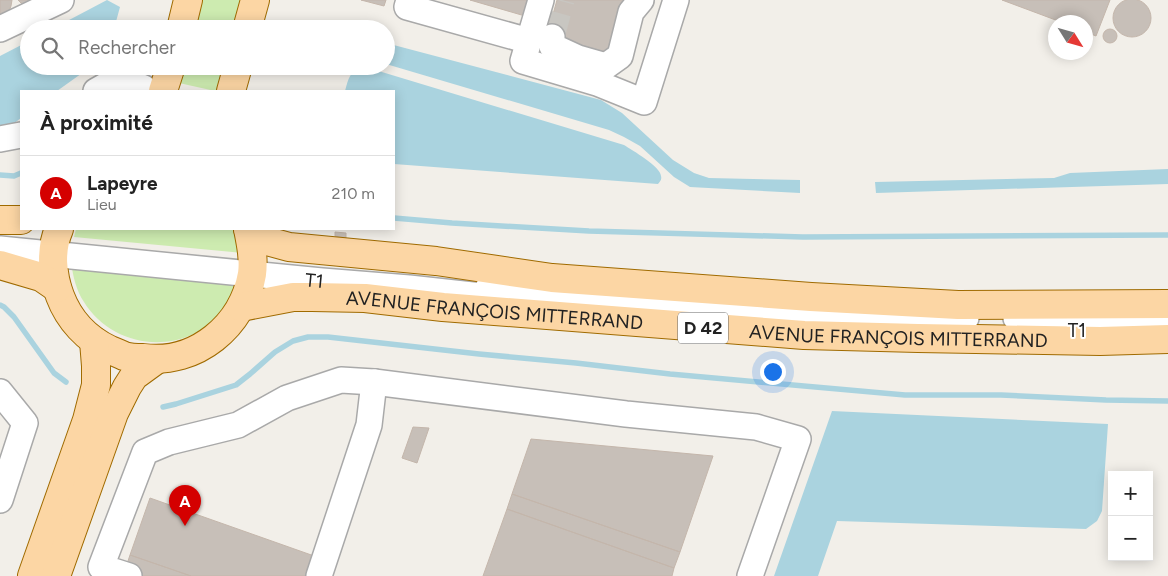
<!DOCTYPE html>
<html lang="fr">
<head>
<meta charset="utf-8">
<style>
	body { margin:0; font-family:Figtree,sans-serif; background:#f2f2f2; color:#222 }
	.controls { position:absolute; right:15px; bottom:15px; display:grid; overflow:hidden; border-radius:0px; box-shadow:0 2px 12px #0003 }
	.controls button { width:45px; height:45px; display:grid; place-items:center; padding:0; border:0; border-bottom:1px solid #e0e0e0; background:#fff; color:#222; font:25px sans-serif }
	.compass { position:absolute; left:1048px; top:15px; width:45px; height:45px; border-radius:50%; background:#fff; box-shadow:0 2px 12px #0003; rotate:127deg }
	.you { position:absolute; left:772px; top:371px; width:18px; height:18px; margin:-12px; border:4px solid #fff; border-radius:50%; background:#1a73e8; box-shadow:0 0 0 8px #1a73e833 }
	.badge { display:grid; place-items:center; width:32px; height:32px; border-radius:50%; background:#d40000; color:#fff; font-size:16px; font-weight:700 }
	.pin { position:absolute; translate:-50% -41px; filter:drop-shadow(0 1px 2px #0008) }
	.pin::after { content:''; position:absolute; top:26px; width:18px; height:15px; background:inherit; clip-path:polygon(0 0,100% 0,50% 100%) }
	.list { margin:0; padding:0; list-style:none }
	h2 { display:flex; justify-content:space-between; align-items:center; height:65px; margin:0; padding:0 20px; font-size:21px }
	h2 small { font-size:16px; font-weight:400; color:#767676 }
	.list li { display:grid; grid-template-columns:32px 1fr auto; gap:15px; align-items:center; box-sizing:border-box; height:75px; padding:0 20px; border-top:1px solid #e0e0e0 }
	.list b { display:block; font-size:19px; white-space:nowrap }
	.list p { margin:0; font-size:16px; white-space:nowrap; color:#767676 }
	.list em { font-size:16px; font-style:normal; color:#767676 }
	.icon { flex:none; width:28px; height:28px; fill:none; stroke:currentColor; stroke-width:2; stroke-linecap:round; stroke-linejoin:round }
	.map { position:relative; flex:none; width:1168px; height:576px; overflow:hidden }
	.search { position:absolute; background:#fff; box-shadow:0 2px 12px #0003; left:20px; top:20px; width:375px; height:55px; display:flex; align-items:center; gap:12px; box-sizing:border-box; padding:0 18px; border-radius:28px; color:#767676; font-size:19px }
	.panel { position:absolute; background:#fff; box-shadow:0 2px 12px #0003; left:20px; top:90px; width:375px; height:140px; border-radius:0px }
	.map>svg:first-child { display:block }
</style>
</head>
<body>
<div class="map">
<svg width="1168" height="576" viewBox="0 0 1168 576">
	<rect width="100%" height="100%" fill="#f2efe9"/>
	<!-- grass -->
	<path fill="#cdebb0" d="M201,0h45l-7,29h-46z
		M183,66h46l-6,25h-8l-36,-8z
		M76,229h163l4,24 -169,-16z
		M71,262l168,17c-4,9 -13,30 -19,37 -8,9 -18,15 -29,19 -38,17 -85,3 -107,-33 -8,-12 -11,-26 -13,-40z"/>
	<!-- water -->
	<path fill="#aad3df" d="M107,0l13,7 -6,22h-62z
		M29,41v25h63l-35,25h-36v27l-12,9 -9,-1v-70z
		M386,43l215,57 21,13 51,47 21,13 15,5 91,2v13l-110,-6 -16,-10 -34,-31 -16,-9 -15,-7 -223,-66z
		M362,66l262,79c8,5 37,22 37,31 1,4 -1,5 -3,8l-264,-20v-73h-49c3,-11 5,-21 17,-25z
		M1168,169v15l-292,9 -1,-11 179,-4 16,-5z
		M832,411l276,13 -6,87 -5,10 -11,8 -249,-8 -19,55h-44z"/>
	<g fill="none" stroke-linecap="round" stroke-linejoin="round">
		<!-- stream -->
		<path stroke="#aad3df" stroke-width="5.5" d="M0,175l14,1 7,-3
			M394,218l58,5 137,8 214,6 365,-2
			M0,305l4,2 10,10 40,56 12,9
			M163,407l13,-3 60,-19 14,-11 25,-22 18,-11 15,-4h20l151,17 97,9 94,11 235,21h96l105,5 62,1"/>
	</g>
	<!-- building -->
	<path fill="#c7bfb8" stroke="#c4b6ab" d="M1113 18a19 19 0 1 1 38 0a19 19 0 1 1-38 0Z
		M0,0h12l-1,6 -2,5 -9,5z
		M18,0h11l-2,3 -3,1 -3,-1z
		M361,0h25l-2,6z
		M470,0h59l-4,16z
		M557,0h68l-15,54 -63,-18z
		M1002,0h108l-14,36 -10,-4v-10h-25z
		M1103 36a7 7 0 1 1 14 0a7 7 0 1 1-14 0Z
		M335,232l11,1v5l-11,-2z
		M413,427l16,1 -12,35 -15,-5z
		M531,439l182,17 -33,96 -168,-58z
		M512,494l168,58 -6,16 -167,-59z
		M150,498l167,59 -6,19h-120l-61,-21z
		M507,509l167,59 -2,8h-189z
		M130,555l61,21h-68z"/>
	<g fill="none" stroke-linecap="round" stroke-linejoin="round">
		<!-- minor-tunnel -->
		<path stroke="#c8c6c1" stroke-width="25" stroke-dasharray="25 12" stroke-linecap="butt" d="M552,37l10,-37"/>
		<defs>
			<g id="minor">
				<path d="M409,0l-2,7 122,34"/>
				<path d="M541,0l-18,61 74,22 47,19 32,-102"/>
				<path d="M0,29l61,-29"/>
				<path d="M552,37v9l26,12 28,8 14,-10 11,-44 10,-12"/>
				<path d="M96,91l14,-8 15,-3 19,8"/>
				<path d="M0,139l21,-4"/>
				<path id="s1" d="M0,249l322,32 87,7 100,11"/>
				<path d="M489,286c158,16 317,31 477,32"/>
				<path d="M1016,318l82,1 70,-2"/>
				<path d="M0,392l25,31 -25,77"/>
				<path d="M129,576l-28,-9 44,-115 24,-10 69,-17 49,-27 54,-18 33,2 252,32 130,13 42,12 -48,137"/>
				<path d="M319,576l50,-151 5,-43"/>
			</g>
			<g id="major">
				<path d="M181,29l7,-29"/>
				<path d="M247,29l8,-29"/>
				<path d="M163,91l8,-25"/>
				<path d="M231,91l7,-25"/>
				<path d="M0,220h21"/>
				<path d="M59,229c-9,21 -7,46 1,67 9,24 27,43 50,54 5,2 10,4 14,6 6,2 13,2 19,2 53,7 100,-32 109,-84 2,-15 -1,-30 -4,-45"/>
				<path d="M248,229l19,12 22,6 147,14 116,17 259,19 147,8 210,-1"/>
				<path d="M0,265l41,12 16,11"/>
				<path id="s2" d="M241,307l52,-10h19l53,1 78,9 361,28 114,3 182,3 68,-2"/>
				<path d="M32,576l55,-156 9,-35v-19l-2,-25"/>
				<path d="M56,576l58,-163 13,-26 7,-11 22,-16"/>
			</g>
		</defs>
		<!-- minor casing -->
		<use href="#minor" stroke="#a9a9a9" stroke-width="28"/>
		<!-- major casing -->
		<use href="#major" stroke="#a06b00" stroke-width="30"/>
		<!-- minor -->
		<use href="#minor" stroke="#fff" stroke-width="25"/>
		<!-- major -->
		<use href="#major" stroke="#fcd6a4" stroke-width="28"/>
	</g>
	<g text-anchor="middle" stroke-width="4" stroke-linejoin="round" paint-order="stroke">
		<!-- shield labels -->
		<rect fill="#fff" stroke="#646464" stroke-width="1" x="678" y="312.5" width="50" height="31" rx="4"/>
		<g font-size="18" font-weight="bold" fill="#222">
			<text x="703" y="334">D 42</text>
		</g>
		<!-- street labels -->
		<g font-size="19" fill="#222" stroke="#fff">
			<text dy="7" stroke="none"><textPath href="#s1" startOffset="316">T1</textPath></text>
			<text dy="7" stroke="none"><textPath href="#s2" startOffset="255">AVENUE FRANÇOIS MITTERRAND</textPath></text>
			<text x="1077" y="337">T1</text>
			<text dy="7" stroke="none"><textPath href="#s2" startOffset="660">AVENUE FRANÇOIS MITTERRAND</textPath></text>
		</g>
	</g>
</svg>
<div class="controls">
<button>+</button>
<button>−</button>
</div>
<svg class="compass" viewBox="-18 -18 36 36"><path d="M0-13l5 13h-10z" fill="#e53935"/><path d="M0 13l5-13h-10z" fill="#767676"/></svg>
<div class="you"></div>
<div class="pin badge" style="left:185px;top:526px">A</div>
<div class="search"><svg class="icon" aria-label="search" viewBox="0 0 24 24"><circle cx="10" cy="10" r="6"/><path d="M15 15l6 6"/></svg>Rechercher</div>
<section class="panel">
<h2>À proximité<small></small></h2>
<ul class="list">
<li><span class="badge">A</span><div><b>Lapeyre</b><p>Lieu</p></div><em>210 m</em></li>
</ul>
</section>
</div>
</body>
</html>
